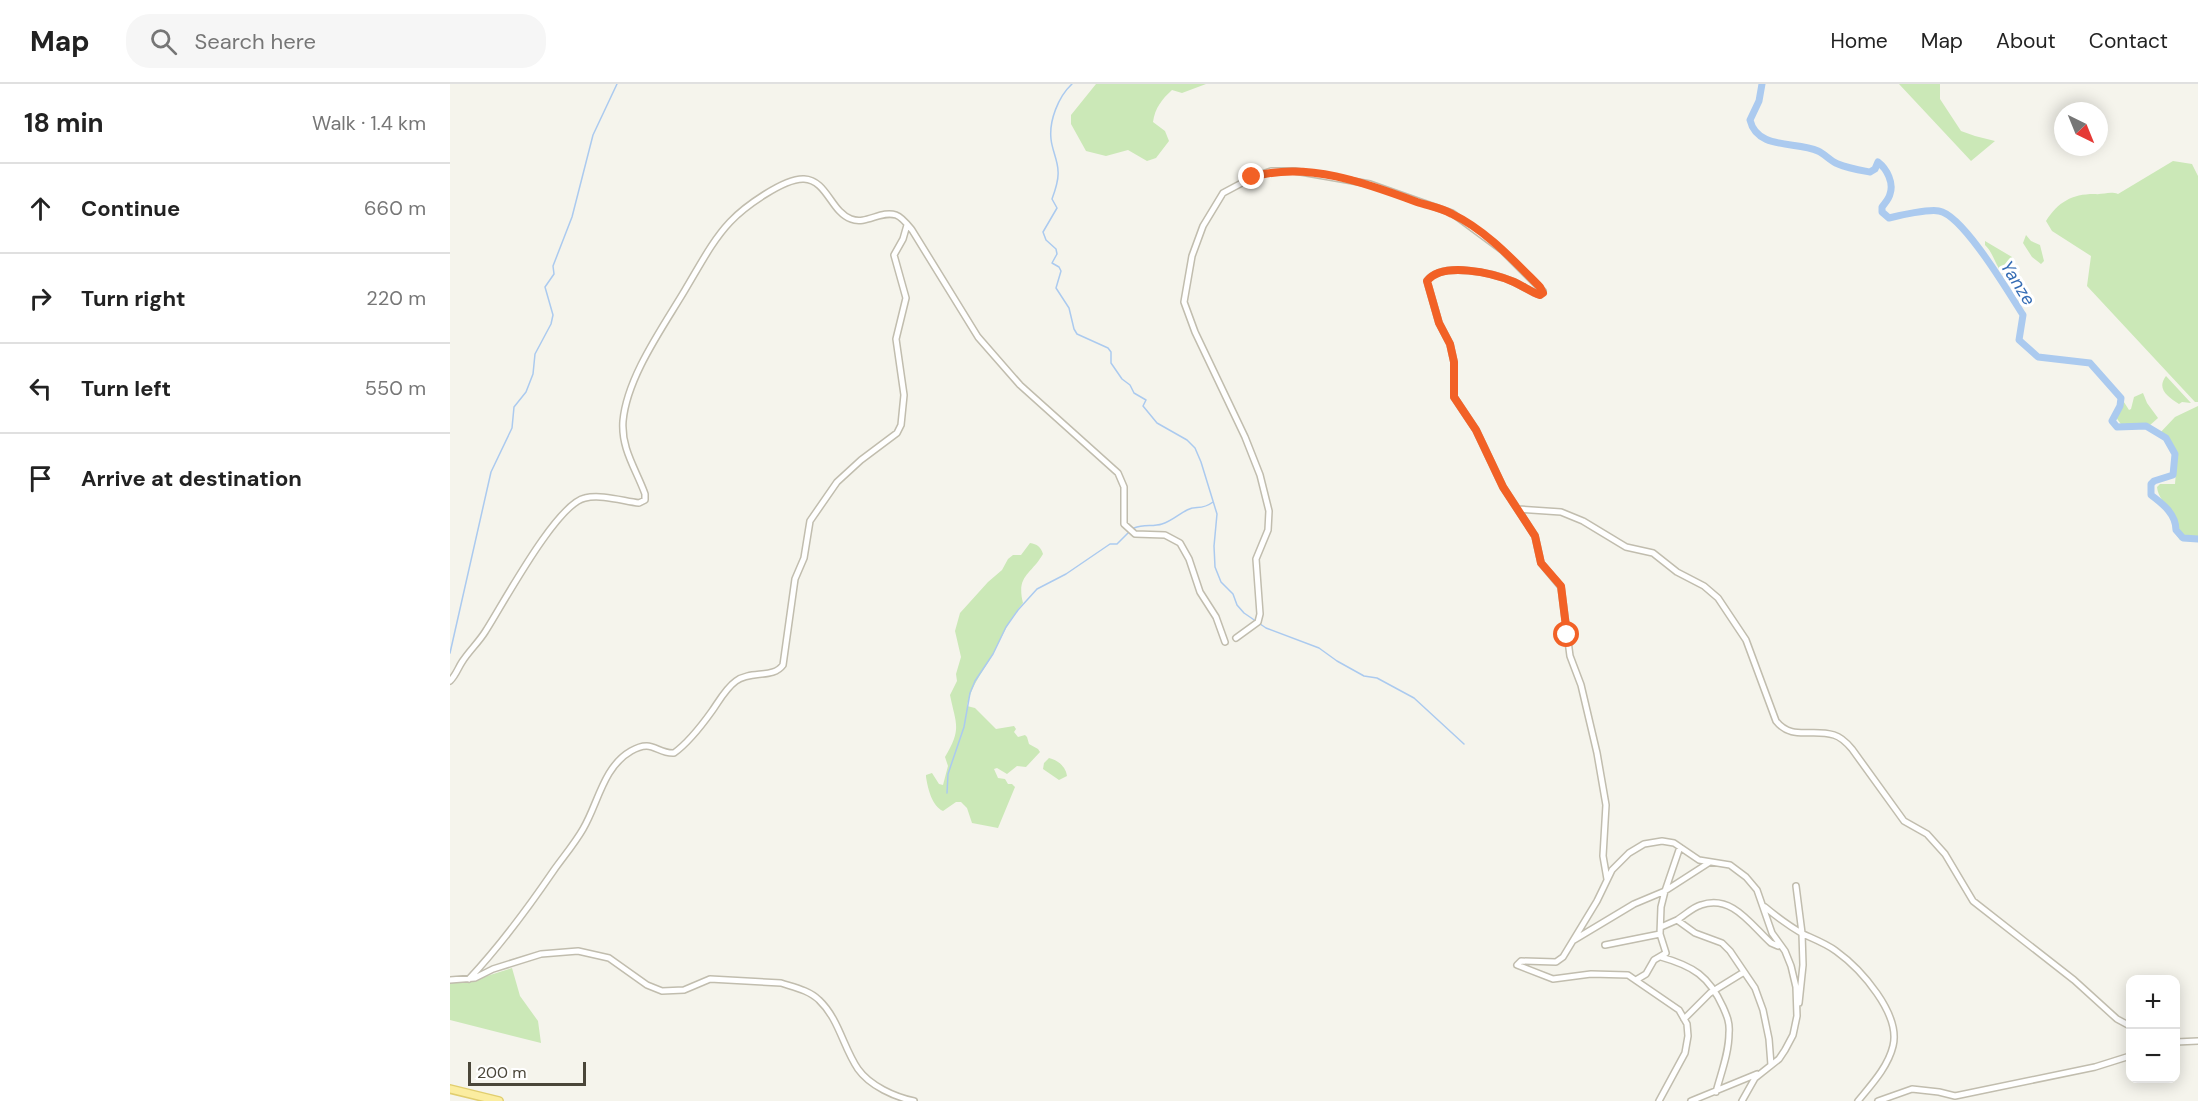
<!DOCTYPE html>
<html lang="en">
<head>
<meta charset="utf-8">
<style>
	body { margin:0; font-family:"DM Sans",sans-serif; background:#f6f6f6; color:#222 }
	.controls { position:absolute; right:18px; bottom:18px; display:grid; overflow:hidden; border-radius:12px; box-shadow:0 3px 15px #0003 }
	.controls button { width:54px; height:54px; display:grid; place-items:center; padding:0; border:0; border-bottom:2px solid #e0e0e0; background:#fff; color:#222; font:30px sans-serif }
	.compass { position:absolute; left:1604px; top:18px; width:54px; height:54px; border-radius:50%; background:#fff; box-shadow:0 3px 15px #0003; rotate:137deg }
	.scale { position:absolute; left:18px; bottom:15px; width:118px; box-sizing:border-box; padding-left:6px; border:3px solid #4a4639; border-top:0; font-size:16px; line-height:21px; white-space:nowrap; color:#4a4639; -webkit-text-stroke:4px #fff; paint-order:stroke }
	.stop { position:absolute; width:18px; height:18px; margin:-14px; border:4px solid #f26126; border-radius:50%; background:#fff }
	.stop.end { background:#f26126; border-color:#fff; box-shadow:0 2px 6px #0008 }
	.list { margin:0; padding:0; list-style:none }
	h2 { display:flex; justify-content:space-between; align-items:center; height:78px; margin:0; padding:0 24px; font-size:26px }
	h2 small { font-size:20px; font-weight:400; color:#767676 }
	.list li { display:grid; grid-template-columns:39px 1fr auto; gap:18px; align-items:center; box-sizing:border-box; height:90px; padding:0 24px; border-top:2px solid #e0e0e0 }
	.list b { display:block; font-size:22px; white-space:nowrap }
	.list em { font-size:20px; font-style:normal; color:#767676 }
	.icon { flex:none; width:33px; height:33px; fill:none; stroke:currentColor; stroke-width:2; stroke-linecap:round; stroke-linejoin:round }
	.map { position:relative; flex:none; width:1748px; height:1017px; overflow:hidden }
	header { display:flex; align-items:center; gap:36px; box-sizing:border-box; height:84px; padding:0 30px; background:#fff; border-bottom:2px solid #e0e0e0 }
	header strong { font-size:28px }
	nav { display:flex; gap:33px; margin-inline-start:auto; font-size:21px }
	.search { width:420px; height:54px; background:#f6f6f6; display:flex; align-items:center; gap:15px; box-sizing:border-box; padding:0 21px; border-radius:24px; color:#767676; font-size:22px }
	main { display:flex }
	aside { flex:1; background:#fff }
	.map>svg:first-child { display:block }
</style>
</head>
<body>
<header>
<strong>Map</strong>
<div class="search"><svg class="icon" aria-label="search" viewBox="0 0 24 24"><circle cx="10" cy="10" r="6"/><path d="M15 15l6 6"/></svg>Search here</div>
<nav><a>Home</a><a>Map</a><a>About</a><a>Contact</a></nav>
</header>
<main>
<aside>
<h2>18 min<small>Walk · 1.4 km</small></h2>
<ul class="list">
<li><svg class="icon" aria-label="ahead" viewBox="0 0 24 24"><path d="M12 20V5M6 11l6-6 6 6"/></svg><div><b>Continue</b></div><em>660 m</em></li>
<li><svg class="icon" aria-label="right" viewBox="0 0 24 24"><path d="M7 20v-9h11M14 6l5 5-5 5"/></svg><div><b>Turn right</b></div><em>220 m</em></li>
<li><svg class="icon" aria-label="left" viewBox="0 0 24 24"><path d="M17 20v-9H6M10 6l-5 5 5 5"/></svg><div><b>Turn left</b></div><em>550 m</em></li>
<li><svg class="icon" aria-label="arrive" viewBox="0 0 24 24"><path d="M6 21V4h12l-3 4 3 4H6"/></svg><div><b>Arrive at destination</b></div></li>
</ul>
</aside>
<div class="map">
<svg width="1748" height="1017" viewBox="0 0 1748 1017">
	<rect width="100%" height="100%" fill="#f5f4ec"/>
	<!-- green -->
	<path fill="#cbe8b7" d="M646,0h110l-24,9 -10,-3c-10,9 -17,18 -19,32l12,9 4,10 -13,17 -9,3 -19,-11 -22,6 -20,-5 -15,-27v-9z
		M1449,0h41v15l21,32 14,5 20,5 -24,20z
		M1723,77l19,3 6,12v226h-3l-108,-116 4,-30 -39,-25 -6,-10c12,-19 26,-27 48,-27 10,1 15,-3 24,0z
		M1576,151l5,6 9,4 4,16 -3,3 -9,-7 -9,-14z
		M1535,157l27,16 1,11 -4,10c-13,-6 -14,-24 -24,-33z
		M1716,292l25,27 -9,-1 -3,2c-11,-7 -23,-15 -13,-28z
		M1693,309l4,10 11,15 -9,8 -4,-1 -22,2 -8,-11 6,-10 1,-7 7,11 2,-1 3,-12z
		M1748,322v135l-18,-1 -5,-7c4,-25 -16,-27 -18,-46l3,-3h15l1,-12 -4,-2c8,-11 -4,-27 -14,-35l17,-18z
		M580,459c7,1 11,4 13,11 -12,21 -27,21 -20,49 -13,15 -20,31 -29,49 -11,21 -21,29 -27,54l8,2 21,21 18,-3 2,3 -2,3 4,5 7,-2 2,2 2,7 9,5 2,3 -14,15 -9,-1 -10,8 -10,-6 -3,1 4,9 7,1 3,5h4l3,3 -17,41 -26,-5 -5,-15 -6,-6h-5l-13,9c-11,-5 -15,-22 -17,-34v-2l6,-2 7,11 4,1 5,-19 -3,-9c17,-29 11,-32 5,-62l7,-14 -1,-7 5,-17 -6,-26 5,-18 28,-31 14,-12 6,-11 5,-4h8z
		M599,674c9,2 17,9 18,18l-8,4 -16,-11 1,-6z
		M62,884l8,28 18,25 3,22 -91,-23v-37l21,-2z"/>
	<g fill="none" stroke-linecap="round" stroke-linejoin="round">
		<!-- stream -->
		<path stroke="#abcaef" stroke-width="1.5" d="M622,0c-14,13 -23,37 -21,55 1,11 7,22 7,32 1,9 -3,20 -6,28l5,9 -14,24 3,8 10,9 1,5 -5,9 7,4 2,4 -5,17 13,20 5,21 3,5 31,14 3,4v11l11,16 8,6 4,8 12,7 -3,6 14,17 30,17 8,8 6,14 16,52 -3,32 1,21 6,15 12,12 4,11 7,8 22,15 53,20 18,13 27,15 13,2 37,20 50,46
			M684,444c10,-4 19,-1 28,-4 10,-3 17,-10 25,-14 9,-5 14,1 26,-8
			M0,569l41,-181 21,-44 2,-21 12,-15 7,-18 2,-20 16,-30 2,-9 -8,-28 9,-13 -1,-8 19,-49 21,-82 24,-51
			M497,709l1,-19 16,-47 6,-34 5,-12 18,-27 13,-27 12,-17 19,-21 29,-15 44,-30h7l12,-12"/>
		<!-- river -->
		<path stroke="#abcaef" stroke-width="7" d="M1312,0l-3,17 -9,19c7,30 46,21 68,31 7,3 12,10 20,13 9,4 21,6 32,8l5,-3 3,-7c9,7 16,21 12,32 -1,5 -5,9 -8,13v5l7,6c11,-3 40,-9 50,-7 24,4 70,82 84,104l-4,25 19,17 52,6 31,35 -1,8 -8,15 5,6 29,-1 20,12 9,16 -2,21 -19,6 -3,3v11c12,9 25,19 25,35l7,8 15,1"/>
		<defs>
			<path id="minor" d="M1068,425l43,3 22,9 43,26 27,6 24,19 27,14 14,12 28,42 30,81c16,20 35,7 58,14 7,2 13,8 18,14l52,72 23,13 18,20 28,47 101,79 43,39 13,7
				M786,554l22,-16 2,-8 -4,-55 12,-29 1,-19 -9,-36 -15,-38 -50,-105 -11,-30 8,-46 11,-30 20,-33 30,-16 18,-6h24l75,13 82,29 50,37 41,41 -3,4c-9,-3 -17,-9 -26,-13 -20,-9 -72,-21 -87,-1l12,42 11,21 4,18v35l22,33 27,57 32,49 6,27 20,24 9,69 11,29 16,68 9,52 -3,51 4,23
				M0,597c6,-6 8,-13 12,-19 7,-11 16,-19 23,-30 17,-26 71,-128 100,-134 16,-4 38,3 54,5l6,-3v-6c-9,-25 -24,-45 -22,-73 4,-44 40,-94 62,-131 14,-23 27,-49 45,-68 14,-15 54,-44 74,-43 23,1 27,33 47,40 15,6 30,-9 45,-4 6,2 12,10 16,15l66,107 42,48 98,88 6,14v37l11,10 30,1 15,8 9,16 11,33 16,25 9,25
				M1346,802l6,47 1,32 -4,38
				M1315,823c12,10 24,19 38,27 11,5 24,10 33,17 25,18 65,63 57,95 -5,21 -22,39 -35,55
				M1227,836c8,-5 16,-13 24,-15 31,-11 50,20 70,38l7,3
				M1211,843l16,-7 18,13 27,10 8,8 25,37 8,22 6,29 2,26
				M1124,856l60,-36 31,-13 45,-29
				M1155,861l55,-11
				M1211,873c32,9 48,19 62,50 4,9 7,16 6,26 0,20 -8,40 -13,59
				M19,895c32,-34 59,-71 85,-109 10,-14 21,-27 29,-41 15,-25 20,-62 48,-78 22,-13 25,3 43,2 14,-10 28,-28 38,-42 7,-10 14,-23 24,-30 15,-11 37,-2 47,-16l12,-86 9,-21 6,-37 27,-39 24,-22 36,-27 4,-8 3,-30 -8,-56 10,-41 -12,-43 9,-16 4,-14
				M0,896l25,-2 18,-9 48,-15 37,-3 31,7 38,27 15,6 22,-1 26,-11 71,4c12,4 28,7 38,17 20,19 24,47 39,69 12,17 37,28 56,32
				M1186,896l10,-6 8,-14 12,-7 -6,-19 1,-27 4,-16 15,-44
				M1234,935l26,-26 34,-21
				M1726,958l22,-1
				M1209,1017l26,-48 3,-17 -1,-12 -8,-14 -51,-35 -37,-1 -38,5 -36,-14 4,-4 35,1 7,-5 34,-56 15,-31 17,-17 15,-9 18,-3 12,2 25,17 31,5 16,12 11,13 15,43 13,18 6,15 5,21 1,29 -4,19 -8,15 -6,9 -24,19 -13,23
				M1241,1017l66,-27
				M1428,1017l34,-12 27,3 16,4 140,-29 35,-11"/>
			<path id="major" d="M0,1005l49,12"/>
		</defs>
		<!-- minor casing -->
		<use href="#minor" stroke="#c1bdae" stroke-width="8"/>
		<!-- major casing -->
		<use href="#major" stroke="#e1ce6f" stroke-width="10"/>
		<!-- minor -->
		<use href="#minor" stroke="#fff" stroke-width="5"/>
		<!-- major -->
		<use href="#major" stroke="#fbeda0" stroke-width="7"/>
	</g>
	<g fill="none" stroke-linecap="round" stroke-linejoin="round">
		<!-- route -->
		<path stroke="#f26126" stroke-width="8" d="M802,93c55,-16 114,6 165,25 12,4 25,6 35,12 34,16 62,47 88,73l3,6 -3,2c-9,-3 -17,-9 -26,-13 -21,-9 -71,-21 -87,-1l12,42 11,21 4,18v35l22,33 27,57 32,49 6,27 20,23 6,49"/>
	</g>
	<g text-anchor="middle" stroke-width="6" stroke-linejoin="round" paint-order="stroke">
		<!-- water labels -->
		<g font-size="18" font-style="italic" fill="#356cb4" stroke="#fff">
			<text transform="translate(1568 199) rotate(58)" y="6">Yanze</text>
		</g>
	</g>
</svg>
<div class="controls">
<button>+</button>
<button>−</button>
</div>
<svg class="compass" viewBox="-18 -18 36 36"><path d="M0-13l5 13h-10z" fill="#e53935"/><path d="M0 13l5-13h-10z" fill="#767676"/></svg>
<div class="scale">200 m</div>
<div class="stop" style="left:1117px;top:551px"></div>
<div class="stop end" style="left:802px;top:93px"></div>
</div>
</main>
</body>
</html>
